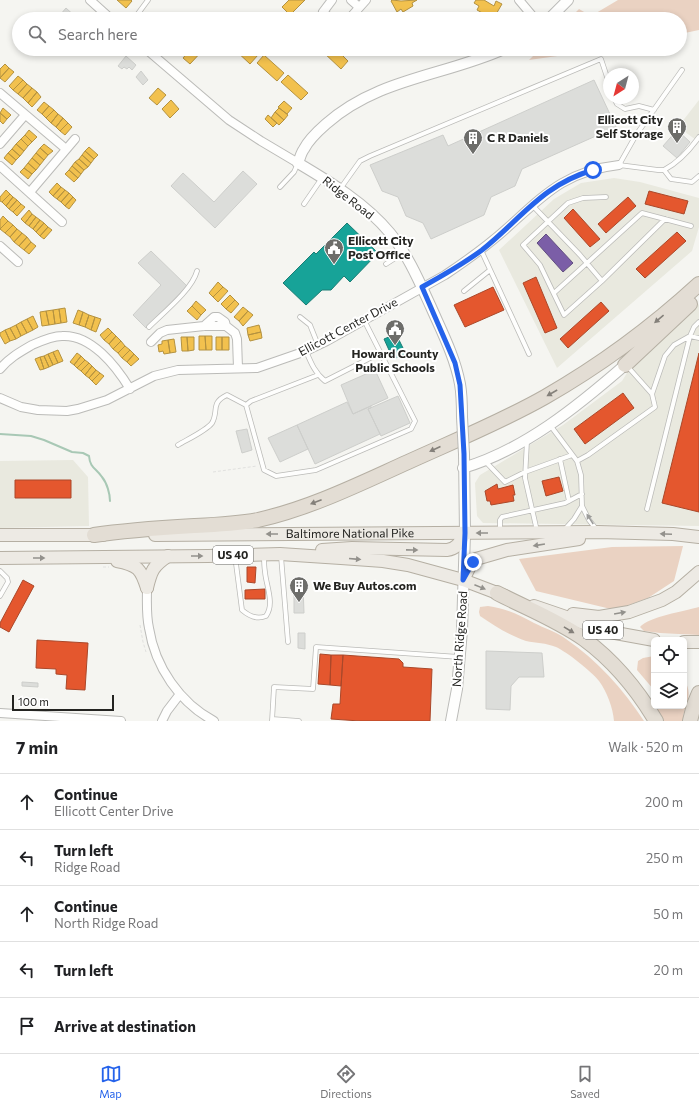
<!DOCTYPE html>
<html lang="en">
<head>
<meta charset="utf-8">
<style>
	body { margin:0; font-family:Commissioner,sans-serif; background:#f2f2f2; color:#202124 }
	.controls { position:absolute; right:12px; bottom:12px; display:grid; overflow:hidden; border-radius:6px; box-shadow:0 2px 6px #0003 }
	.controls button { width:36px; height:36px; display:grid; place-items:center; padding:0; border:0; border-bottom:1px solid #e0e0e0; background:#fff; color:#202124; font:20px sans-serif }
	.compass { position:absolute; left:603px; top:68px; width:36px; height:36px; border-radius:50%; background:#fff; box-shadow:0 2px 6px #0003; rotate:216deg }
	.scale { position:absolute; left:12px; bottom:10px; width:102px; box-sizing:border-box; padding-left:4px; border:2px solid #242421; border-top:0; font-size:11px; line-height:14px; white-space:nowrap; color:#242421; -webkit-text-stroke:3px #fff; paint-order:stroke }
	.stop { position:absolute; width:12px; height:12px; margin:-9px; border:3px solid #2563eb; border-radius:50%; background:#fff }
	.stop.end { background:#2563eb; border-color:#fff; box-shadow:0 1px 4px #0008 }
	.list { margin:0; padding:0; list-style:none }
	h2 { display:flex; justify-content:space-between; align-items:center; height:52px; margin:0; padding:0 16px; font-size:17px }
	h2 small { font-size:13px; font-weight:400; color:#757577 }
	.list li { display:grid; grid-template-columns:26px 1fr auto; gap:12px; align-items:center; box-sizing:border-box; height:56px; padding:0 16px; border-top:1px solid #e0e0e0 }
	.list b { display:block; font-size:15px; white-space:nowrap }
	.list p { margin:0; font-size:13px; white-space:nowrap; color:#757577 }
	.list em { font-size:13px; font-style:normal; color:#757577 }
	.icon { flex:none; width:22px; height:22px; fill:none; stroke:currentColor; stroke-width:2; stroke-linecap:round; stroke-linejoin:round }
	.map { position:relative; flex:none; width:699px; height:721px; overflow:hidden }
	.search { position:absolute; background:#fff; box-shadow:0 2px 6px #0003; left:12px; right:12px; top:12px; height:44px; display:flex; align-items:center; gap:10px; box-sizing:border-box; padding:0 14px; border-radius:22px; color:#757577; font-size:15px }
	.sheet { height:332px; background:#fff }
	nav { display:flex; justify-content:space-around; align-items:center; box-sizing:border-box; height:56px; border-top:1px solid #e0e0e0; background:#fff; font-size:11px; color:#757577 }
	nav a { display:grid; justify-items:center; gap:2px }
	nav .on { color:#2563eb }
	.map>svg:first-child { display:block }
</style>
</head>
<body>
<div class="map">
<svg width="699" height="721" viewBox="0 0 699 721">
	<rect width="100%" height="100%" fill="#f5f5f1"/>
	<!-- built -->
	<path fill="#e9e9df" d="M699,100v42l-21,-15z
		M614,178l26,4 59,16v29l-7,24 -135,117 -58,-118 55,-51 27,-16z
		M699,304v222l-216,-3 -6,-7 -2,-33 5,-8 83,-50 59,-44 11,-18z
		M73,460l15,17 1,49 -89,2v-67z"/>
	<!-- forest -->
	<path fill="#ead2c2" d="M618,0h81v30l-19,4v-15h-111l10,-10 12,7z
		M540,49h67l-78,11z
		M683,546l-9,35 -26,17 -33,12 -79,-19 -17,-32 93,-12z
		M488,606c17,2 31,9 46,17 10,5 23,9 32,16 32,22 57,50 78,82h-30c-1,-13 -7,-29 -15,-40 -8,-10 -32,-29 -43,-34 -10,-4 -20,-4 -30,-6 -18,-6 -31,-15 -46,-25l-1,-4 1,-5z
		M699,607v28l-39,-2 -16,-2 -4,-4c8,-10 45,-16 59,-20z
		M654,656v34l-17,-20 1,-9 5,-3z
		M684,679c11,19 -1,24 -1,42h-21l-4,-7v-8h26z"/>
	<!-- homes -->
	<path fill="#f2c14e" stroke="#b49240" d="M117,0h14l1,1 -6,7z
		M289,0h16l-15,15 -8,-8z
		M392,0l9,1 16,-1 -5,3 1,3 -10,6 -2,-3 -4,3 -6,-11z
		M476,0h8l10,6 2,-5 6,3 -7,12 -5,-3 -2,3 -11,-6 2,-4 -5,-3z
		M191,49h13l-14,15 -7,-6z
		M234,49h18l6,6 -8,9z
		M325,49h11l12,12 -7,8 -19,-18z
		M264,55l20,18 -7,8 -20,-18z
		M5,64l4,4 -9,10v-9z
		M9,68l5,4 -9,10 -5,-4z
		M288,75l20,18 -7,7 -20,-18z
		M18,76l5,4 -10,10 -4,-4z
		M23,80l4,4 -9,10 -5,-4z
		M27,84l5,4 -9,10 -5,-4z
		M32,88l5,4 -9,11 -5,-5z
		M158,88l8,7 -9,10 -8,-7z
		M37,92l4,5 -9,10 -4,-4z
		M171,100l8,9 -9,9 -8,-9z
		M284,101l8,7 -5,6 -9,-7z
		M44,102l5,4 -7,8 -5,-4z
		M49,106l5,4 -8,8 -4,-4z
		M3,108l8,7 -4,4 -7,-6z
		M279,108l9,7 -4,5 -9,-8z
		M54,110l4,4 -7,9 -5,-5z
		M275,112l9,8 -5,5 -8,-7z
		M0,113l7,6 -4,5 -3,-3z
		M58,114l5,4 -7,9 -5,-4z
		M268,115l9,8 -4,4 -8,-8z
		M63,118l5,5 -8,8 -4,-4z
		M68,123l4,4 -7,8 -5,-4z
		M29,130l8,7 -5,5 -7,-7z
		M25,135l7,7 -4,4 -7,-7z
		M21,139l7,7 -4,5 -8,-7z
		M16,144l8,7 -4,5 -8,-7z
		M44,144l9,7 -5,4 -8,-7z
		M89,147l9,8 -4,4 -9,-8z
		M40,148l8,7 -4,5 -8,-7z
		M12,149l8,7 -4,4 -8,-7z
		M85,151l9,8 -3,4 -9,-8z
		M8,153l8,7 -4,5 -8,-7z
		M36,153l8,7 -4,5 -8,-7z
		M82,155l9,8 -3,4 -9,-8z
		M32,158l8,7 -4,5 -8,-7z
		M79,159l9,8 -4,3 -9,-8z
		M75,162l9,8 -3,4 -9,-8z
		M28,163l8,7 -4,4 -8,-6z
		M72,166l9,8 -3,4 -9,-8z
		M24,168l8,6 -4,5 -8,-7z
		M69,170l9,8 -4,4 -9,-8z
		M57,183l4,4 -8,9 -4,-4z
		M61,187l4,3 -8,9 -4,-3z
		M6,190l4,4 -8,8 -2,-1v-4z
		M65,190l4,3 -8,9 -4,-3z
		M69,193l4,4 -8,9 -4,-4z
		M10,194l3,3 -7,9 -4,-4z
		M13,197l4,3 -8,9 -3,-3z
		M73,197l3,3 -7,9 -4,-3z
		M17,200l4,4 -8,8 -4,-3z
		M21,204l4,3 -8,9 -4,-4z
		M29,210l3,4 -7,9 -4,-4z
		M32,214l4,3 -7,9 -4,-3z
		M3,216l5,5 -8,8v-9z
		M36,217l4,3 -7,9 -4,-3z
		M40,220l4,3 -8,9 -3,-3z
		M8,221l5,4 -8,8 -5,-4z
		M44,223l4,4 -8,9 -4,-4z
		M13,225l4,4 -7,8 -5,-4z
		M48,227l4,3 -8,9 -4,-3z
		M17,229l5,4 -8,9 -4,-5z
		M22,233l5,4 -8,9 -5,-4z
		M27,237l4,5 -7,8 -5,-4z
		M31,242l5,4 -7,8 -5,-4z
		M218,282l5,5 -10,10 -4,-4z
		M223,287l5,4 -10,11 -5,-5z
		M230,295l5,5 -9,9 -5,-5z
		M235,300l4,4 -8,9 -5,-4z
		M196,301l10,9 -5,5 -9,-9z
		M192,306l9,9 -4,5 -10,-9z
		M243,307l5,4 -9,10 -5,-4z
		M65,308l2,14 -6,1 -2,-14z
		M59,309l2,14 -6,1 -2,-14z
		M53,310l2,14 -6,1 -3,-14z
		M78,310l5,2 -4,13 -6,-2z
		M46,311l3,14 -7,1 -2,-14z
		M248,311l5,4 -10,11 -4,-5z
		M83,312l6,3 -4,12 -6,-2z
		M89,315l6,2 -4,13 -6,-3z
		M33,316l5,11 -5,3 -6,-11z
		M95,317l6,2 -5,13 -5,-2z
		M27,319l6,11 -6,3 -6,-11z
		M21,322l6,11 -6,3 -5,-11z
		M16,325l5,11 -5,3 -6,-11z
		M259,325l2,7 -13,3 -1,-7z
		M10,328l6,11 -6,2 -5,-11z
		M108,328l4,4 -8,8 -4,-5z
		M5,330l5,11 -5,3 -5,-9v-2z
		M112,332l4,4 -7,8 -5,-4z
		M261,332l1,6 -12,3 -2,-6z
		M116,336l5,5 -8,8 -4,-5z
		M199,336h6l1,14h-7z
		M205,336h7v14h-6z
		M181,337h6l1,14h-6z
		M187,337h7v13l-6,1z
		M216,337h6v13h-6z
		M222,337h7v13h-7z
		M174,339l2,13 -6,1 -2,-13z
		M168,340l2,13 -6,1 -1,-3 -4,1 -1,-7 4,-1v-3z
		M121,341l4,5 -7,7 -5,-4z
		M125,346l5,4 -8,8 -4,-5z
		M58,350l5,11 -5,2 -5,-11z
		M130,350l4,4 -7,8 -5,-4z
		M53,352l5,11 -5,2 -5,-11z
		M77,353l4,3 -7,9 -4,-3z
		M48,354l5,11 -4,2 -5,-11z
		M134,354l5,5 -8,7 -4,-4z
		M44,356l5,11 -5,2 -4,-12z
		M81,356l4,4 -8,8 -3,-3z
		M40,357l4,12 -4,1 -5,-11z
		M85,360l4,3 -8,8 -4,-3z
		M89,363l3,3 -7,9 -4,-4z
		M92,366l4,4 -7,8 -4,-3z
		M96,370l4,3 -8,8 -3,-3z
		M100,373l4,3 -8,9 -4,-4z"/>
	<!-- shops -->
	<path fill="#e4572e" stroke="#aa482a" d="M649,191l39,10 -4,13 -39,-10z
		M628,197l8,9 -30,27 -8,-9z
		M573,209l27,30 -10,8 -26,-29z
		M677,232l9,9 -41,37 -9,-9z
		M536,277l21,51 -12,5 -22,-50z
		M493,287l11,23 -39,17 -11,-22z
		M601,302l8,9 -41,37 -8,-9z
		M699,353v159l-37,-9z
		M623,393l11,15 -49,36 -11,-15z
		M559,477l4,14 -17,5 -4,-15z
		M15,480h56v18h-56z
		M497,484l1,5 15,-4 2,10h-2l1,6 -23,4 -1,-4h-3l-2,-10z
		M247,567h9l-1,16 -8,-1z
		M23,580l11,6 -25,46 -9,-5v-4z
		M265,589v10h-20v-9z
		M37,640l51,3 -3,47 -19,-1 1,-14 -11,-1v-5l-20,-1z
		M320,654l11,1 -1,30 -12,-1z
		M331,655h12l-2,31 -11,-1z
		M343,655l56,4 4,4v4l29,2 -2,52h-70l-29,-2 2,-15h7z"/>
	<!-- offices -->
	<path fill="#7b5ea7" stroke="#614d7f" d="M546,234l27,29 -10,9 -26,-29z"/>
	<!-- public -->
	<path fill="#17a398" stroke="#1b7d74" d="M347,223l31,30 -28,29 -6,-6 -13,14h-9l-16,15 -23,-22 31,-31 2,2z
		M396,334l10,20 -13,5 -9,-20z"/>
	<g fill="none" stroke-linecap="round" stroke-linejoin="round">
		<!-- stream -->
		<path stroke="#a8c8b5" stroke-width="2" d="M0,434l31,2 13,4 28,12 11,1 6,3c1,12 7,12 13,21 5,6 8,17 8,24"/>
	</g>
	<!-- building -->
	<path fill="#dcddda" stroke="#cdcecb" d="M66,8l12,11h-13l-5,-4z
		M103,49h12v1l-6,6z
		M126,56l10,9 -4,5 -3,-3 -2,2 -3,-2 -2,2 -4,-3z
		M141,71l7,9 -5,5 -7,-8z
		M594,80l22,47 -94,42 -7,17 -24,11 -7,18 -53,24 -8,-16 -17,-7 -8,-19 -16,-6 -12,-26 73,-30 5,11z
		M677,130l13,12 -13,16 -14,-12z
		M243,171l14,13 -42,44 -44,-42 12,-13 31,29z
		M151,251l36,35 -41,42 -13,-13 28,-30 -23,-22z
		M375,370l13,28 -35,16 -12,-29z
		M398,396l12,27 -29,13 -13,-27z
		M347,402l6,12 18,-8v2l-3,1 12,25 -65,30 -18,-39z
		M297,425l11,24 -28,13 -12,-24z
		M247,429l5,21 -10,3 -6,-22z
		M298,581l5,5 1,27h-10v-20h-2l-2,-7z
		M298,633h7v16l-7,-1z
		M486,651l56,2 2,24h-25l-8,9 -1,24 -24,-1z
		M22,682l16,1v4l-16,-1z"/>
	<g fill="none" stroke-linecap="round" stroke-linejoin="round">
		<defs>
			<path id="service" d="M134,19l14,-19
				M682,70l-46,65 -17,30 39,5h6l7,9 21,3 7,-6
				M614,98l3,6 8,5 14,-3 15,4
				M664,170c15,-8 25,-19 35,-33
				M280,187l14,-15 4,-9
				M340,189l20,-28 10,-5 231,-97 8,24
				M606,197l-23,1 -15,5 -45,42 17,20 24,50 38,-34 63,-62
				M304,204l18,-26
				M532,205l48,50 22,26
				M481,250l48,104
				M386,264l17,-11
				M464,291l26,-21
				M554,293l88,-80 49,13
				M300,317l10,8 8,20
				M149,327c14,-14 43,-37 48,-56
				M306,351c5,12 9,22 19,30l55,-28
				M628,367l24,27
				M318,375l-67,26 -5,4 18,65 12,6 40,-6 95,-41 4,-8 -51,-101
				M550,425l27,36 4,14 1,31 -8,13 -9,10
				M527,441l-2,37 12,53
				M178,445c8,-5 28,-14 34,-22 7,-12 -2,-20 15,-28l19,10
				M560,459l9,42
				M485,461l20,21 20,-10 47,-17
				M577,461l11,-6 67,-48 -3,-13 13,-38 9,-11 16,-9 4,-9 5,-5
				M582,506l7,14 7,9
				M647,509l43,-173 9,2
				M500,532v-12l2,-3 63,-14 17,-9
				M235,556l7,54c7,6 15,10 24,6 9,-12 0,-31 -1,-44 -1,-6 -1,-11 -1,-17
				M281,556l7,86
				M0,571l7,7 1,4 -8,14
				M272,719l27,2
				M272,721l2,-34 39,2 3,-42 143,10"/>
			<path id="minor" d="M90,0l21,19
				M351,0l8,7
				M519,0l16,19
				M331,19l-8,-7 9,-12
				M349,19l17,-19
				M146,49l83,71 32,21 37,22
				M0,93l66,56
				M0,144l25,-29
				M0,166l62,56
				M30,192l45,-53
				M0,246l18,16
				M204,326l10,-9h4l7,5 1,4
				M151,342l9,-9 7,-3 37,-4h22l9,7 2,6 1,29
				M0,369c9,-11 20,-17 32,-24 9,-4 20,-9 30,-9 29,-2 54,30 68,53
				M0,398l21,9 17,3 29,1 11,-2 29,-9 47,-24 24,-6 79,-2 49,-17 21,-10 118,-66c21,-14 42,-29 61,-46 38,-34 59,-58 113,-64
				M147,588c0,13 -1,27 2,40 6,39 31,75 65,93
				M0,713l121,8
				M162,721l5,-10 13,-17"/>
			<path id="tertiary" d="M549,19l19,-19
				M462,417c0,-11 0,-22 -2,-33 -5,-27 -18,-52 -29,-77 -12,-26 -23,-52 -41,-74 -25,-30 -60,-51 -92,-70 2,-5 3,-10 6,-14 5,-10 14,-18 22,-25 52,-46 118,-48 178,-75
				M463,468c61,-18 115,-62 162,-103
				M451,721l6,-32 5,-59 3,-97 -1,-79"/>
			<g id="primary">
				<path d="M0,535h103"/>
				<path id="s1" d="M155,535l443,-3 75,2 26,3"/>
				<path d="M322,550l30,-2 95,2c10,-1 13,-8 18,-17"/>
				<path d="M0,558l208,-2 72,-2 61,4 42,3 25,4 55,15 42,16"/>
				<path d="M117,561c21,4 24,8 30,27"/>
				<path d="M463,580l7,-14 6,-7 31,-9 72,-11"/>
				<path d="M147,588c4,-17 6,-22 21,-32"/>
				<path d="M534,606l76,26 44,8"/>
				<path d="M573,614l26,3 30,-5 33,-12 14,-8 23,-20"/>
				<path d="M684,642h15"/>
			</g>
			<path id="motorway" d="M625,365l65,-61
				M94,535c33,-5 66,-7 100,-9 21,-1 43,-2 64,-6 53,-12 101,-36 150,-58 46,-21 93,-40 137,-65 56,-32 106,-69 154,-113
				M497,593c29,15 60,27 87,46 30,22 53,50 72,82
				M690,721l4,-16 5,-12"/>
		</defs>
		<!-- service casing -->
		<use href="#service" stroke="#bbbbb8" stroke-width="5.5"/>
		<!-- minor casing -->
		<use href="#minor" stroke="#bbbbb8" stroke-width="10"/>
		<!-- tertiary casing -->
		<use href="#tertiary" stroke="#bbbbb8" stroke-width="12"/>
		<!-- primary casing -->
		<use href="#primary" stroke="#b5afa3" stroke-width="14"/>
		<!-- motorway casing -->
		<use href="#motorway" stroke="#b5afa3" stroke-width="16"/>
		<!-- path -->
		<path stroke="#e1e1df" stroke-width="1" stroke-dasharray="3 2" stroke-linecap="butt" d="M213,472l44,-6
			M103,567h6
			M140,625l3,17 3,10"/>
		<!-- service -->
		<use href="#service" stroke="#fefefd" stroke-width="4"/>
		<!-- minor -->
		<use href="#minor" stroke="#fefefd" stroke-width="8"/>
		<!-- tertiary -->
		<use href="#tertiary" stroke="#fefefd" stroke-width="10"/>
		<!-- primary -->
		<use href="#primary" stroke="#edeae4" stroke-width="12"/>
		<!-- motorway -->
		<use href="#motorway" stroke="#e3ddd4" stroke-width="14"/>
		<defs>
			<path id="tertiary-bridge" d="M462,417l2,37"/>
		</defs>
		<!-- tertiary-bridge casing -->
		<use href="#tertiary-bridge" stroke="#bbbbb8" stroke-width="12" stroke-linecap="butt"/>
		<!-- tertiary-bridge -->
		<use href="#tertiary-bridge" stroke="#fefefd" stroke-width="10"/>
	</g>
	<!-- one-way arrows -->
	<defs><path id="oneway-solid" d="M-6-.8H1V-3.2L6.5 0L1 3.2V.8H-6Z"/></defs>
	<g fill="#84807a">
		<use href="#oneway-solid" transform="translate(659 319) rotate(140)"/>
		<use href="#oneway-solid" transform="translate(552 393) rotate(150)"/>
		<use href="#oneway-solid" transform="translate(435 449) rotate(156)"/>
		<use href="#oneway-solid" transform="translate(316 502) rotate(159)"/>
		<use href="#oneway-solid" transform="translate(569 630) rotate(31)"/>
	</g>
	<use fill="#9c9c9a" href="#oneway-solid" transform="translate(590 519) rotate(-123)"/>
	<g fill="#93918c">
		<use href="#oneway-solid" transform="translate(482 533) rotate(180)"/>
		<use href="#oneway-solid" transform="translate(272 534) rotate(180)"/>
		<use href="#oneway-solid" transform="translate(666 534) rotate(-178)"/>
		<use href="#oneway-solid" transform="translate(539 545) rotate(171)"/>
		<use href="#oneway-solid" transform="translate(412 550) rotate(1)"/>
		<use href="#oneway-solid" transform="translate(197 556)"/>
		<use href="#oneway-solid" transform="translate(39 558)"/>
		<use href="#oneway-solid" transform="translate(355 559) rotate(5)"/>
		<use href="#oneway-solid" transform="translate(480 587) rotate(22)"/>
		<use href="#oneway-solid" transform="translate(620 613) rotate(-10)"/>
	</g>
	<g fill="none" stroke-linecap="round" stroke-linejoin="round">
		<!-- route -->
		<path stroke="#2563eb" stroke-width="5" d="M473,562l-10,18 2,-47 -1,-79 -4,-69 -5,-22 -33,-76c20,-11 41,-23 60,-37 39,-31 60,-65 111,-80"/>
	</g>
	<!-- icons -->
	<defs>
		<symbol id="building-pin" viewBox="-11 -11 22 30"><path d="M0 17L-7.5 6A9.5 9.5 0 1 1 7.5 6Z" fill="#6d6d6a" stroke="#fff"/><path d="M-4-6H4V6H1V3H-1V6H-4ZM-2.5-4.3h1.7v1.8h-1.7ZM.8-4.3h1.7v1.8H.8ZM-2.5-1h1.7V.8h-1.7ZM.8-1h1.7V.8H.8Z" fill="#fff"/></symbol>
		<symbol id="civic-pin" viewBox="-11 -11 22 30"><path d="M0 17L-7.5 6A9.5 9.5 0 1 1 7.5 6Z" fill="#6d6d6a" stroke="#fff"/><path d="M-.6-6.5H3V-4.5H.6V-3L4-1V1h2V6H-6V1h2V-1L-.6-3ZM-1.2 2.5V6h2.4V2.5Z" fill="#fff"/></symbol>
	</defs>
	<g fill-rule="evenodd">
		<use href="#building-pin" x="666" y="116" width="22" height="30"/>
		<use href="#building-pin" x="462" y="127" width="22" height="30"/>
		<use href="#civic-pin" x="323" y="237" width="22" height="30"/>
		<use href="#civic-pin" x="384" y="318" width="22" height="30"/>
		<use href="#building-pin" x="288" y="575" width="22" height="30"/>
	</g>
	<g text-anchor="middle" stroke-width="4" stroke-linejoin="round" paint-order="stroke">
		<!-- shield labels -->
		<g fill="#fff" stroke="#666664" stroke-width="1">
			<rect x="213" y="546" width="40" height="18" rx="3"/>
			<rect x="583" y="621" width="40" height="18" rx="3"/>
		</g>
		<g font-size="11" font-weight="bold" fill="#242421">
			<text x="233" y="559">US 40</text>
			<text x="603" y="634">US 40</text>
		</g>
		<!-- poi labels -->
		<g font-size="12" font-weight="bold" fill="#242421" stroke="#fff" text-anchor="start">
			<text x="663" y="124" text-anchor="end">Ellicott City<tspan x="663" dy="14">Self Storage</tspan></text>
			<text x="487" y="142">C R Daniels</text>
			<text x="348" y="245">Ellicott City<tspan x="348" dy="14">Post Office</tspan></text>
			<text x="395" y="358" text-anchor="middle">Howard County<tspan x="395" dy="14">Public Schools</tspan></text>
			<text x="313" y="590">We Buy Autos.com</text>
		</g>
		<!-- street labels -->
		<g font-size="12" fill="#242421" stroke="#fff">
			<text transform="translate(348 198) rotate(38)" y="4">Ridge Road</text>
			<text transform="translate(348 327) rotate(-28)" y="4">Ellicott Center Drive</text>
			<text dy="4" stroke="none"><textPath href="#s1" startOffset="195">Baltimore National Pike</textPath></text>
			<text transform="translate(460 639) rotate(-86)" y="4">North Ridge Road</text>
		</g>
	</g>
</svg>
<div class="controls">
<button><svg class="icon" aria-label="locate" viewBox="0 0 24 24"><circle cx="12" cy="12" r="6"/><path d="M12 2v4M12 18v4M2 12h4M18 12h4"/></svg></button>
<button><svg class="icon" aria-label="layers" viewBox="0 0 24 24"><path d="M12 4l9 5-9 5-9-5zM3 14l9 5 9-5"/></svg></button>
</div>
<svg class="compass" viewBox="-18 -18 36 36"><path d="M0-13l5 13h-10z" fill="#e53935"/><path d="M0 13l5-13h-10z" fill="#757577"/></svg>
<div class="scale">100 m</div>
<div class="stop" style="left:593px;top:170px"></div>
<div class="stop end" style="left:473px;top:562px"></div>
<div class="search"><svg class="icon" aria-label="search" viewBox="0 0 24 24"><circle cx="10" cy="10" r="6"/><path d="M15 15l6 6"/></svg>Search here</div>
</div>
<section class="sheet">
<h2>7 min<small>Walk · 520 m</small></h2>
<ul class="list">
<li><svg class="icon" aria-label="ahead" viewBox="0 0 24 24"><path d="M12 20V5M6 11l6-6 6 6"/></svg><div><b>Continue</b><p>Ellicott Center Drive</p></div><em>200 m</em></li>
<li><svg class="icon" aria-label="left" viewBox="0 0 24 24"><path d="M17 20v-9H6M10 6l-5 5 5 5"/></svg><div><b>Turn left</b><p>Ridge Road</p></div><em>250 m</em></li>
<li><svg class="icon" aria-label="ahead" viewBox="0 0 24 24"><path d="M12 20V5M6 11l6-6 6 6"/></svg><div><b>Continue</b><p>North Ridge Road</p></div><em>50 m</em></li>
<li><svg class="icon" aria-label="left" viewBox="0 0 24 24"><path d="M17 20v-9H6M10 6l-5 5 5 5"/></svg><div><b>Turn left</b></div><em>20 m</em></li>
<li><svg class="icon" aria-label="arrive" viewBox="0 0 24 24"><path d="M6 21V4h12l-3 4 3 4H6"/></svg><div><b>Arrive at destination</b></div></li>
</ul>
</section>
<nav>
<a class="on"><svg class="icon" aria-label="map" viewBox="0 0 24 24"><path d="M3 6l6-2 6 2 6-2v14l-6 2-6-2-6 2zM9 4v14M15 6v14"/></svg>Map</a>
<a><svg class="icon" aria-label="directions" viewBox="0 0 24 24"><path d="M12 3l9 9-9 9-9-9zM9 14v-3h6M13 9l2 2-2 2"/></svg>Directions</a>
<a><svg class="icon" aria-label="saved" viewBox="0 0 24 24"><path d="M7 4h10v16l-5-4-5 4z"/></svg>Saved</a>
</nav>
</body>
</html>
